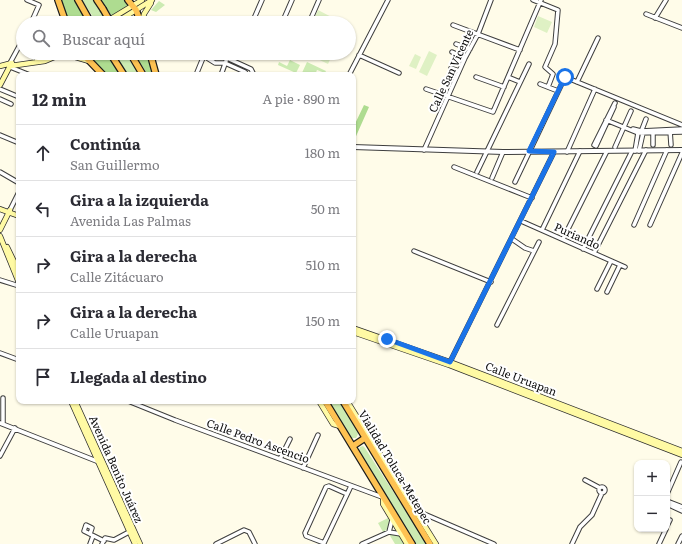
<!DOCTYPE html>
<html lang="es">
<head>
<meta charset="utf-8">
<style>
	body { margin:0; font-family:Literata,serif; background:#f2f2f3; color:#2b2b33 }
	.controls { position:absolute; right:12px; bottom:12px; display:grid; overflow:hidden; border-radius:8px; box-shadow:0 1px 3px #0004 }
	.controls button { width:36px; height:36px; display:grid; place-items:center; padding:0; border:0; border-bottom:1px solid #e1e1e2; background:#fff; color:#2b2b33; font:20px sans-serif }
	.stop { position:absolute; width:12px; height:12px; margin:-9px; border:3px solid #1a73e8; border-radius:50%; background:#fff }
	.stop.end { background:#1a73e8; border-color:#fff; box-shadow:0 1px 4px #0008 }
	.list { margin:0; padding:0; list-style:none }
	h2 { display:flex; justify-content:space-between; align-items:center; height:52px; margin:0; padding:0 16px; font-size:17px }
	h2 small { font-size:13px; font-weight:400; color:#7c7c81 }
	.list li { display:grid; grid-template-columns:26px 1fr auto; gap:12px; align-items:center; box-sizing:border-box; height:56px; padding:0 16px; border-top:1px solid #e1e1e2 }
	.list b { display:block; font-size:15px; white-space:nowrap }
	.list p { margin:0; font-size:13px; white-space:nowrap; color:#7c7c81 }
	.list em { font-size:13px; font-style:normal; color:#7c7c81 }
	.icon { flex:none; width:22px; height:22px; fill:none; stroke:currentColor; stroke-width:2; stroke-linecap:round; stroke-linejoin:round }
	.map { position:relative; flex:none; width:682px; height:544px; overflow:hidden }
	.search { position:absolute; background:#fff; box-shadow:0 1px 3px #0004; left:16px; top:16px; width:340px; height:44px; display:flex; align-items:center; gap:10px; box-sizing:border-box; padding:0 14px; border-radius:22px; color:#7c7c81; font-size:15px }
	.panel { position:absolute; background:#fff; box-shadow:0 1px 3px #0004; left:16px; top:72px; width:340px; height:332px; border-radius:8px }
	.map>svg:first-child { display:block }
</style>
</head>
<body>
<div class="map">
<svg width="682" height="544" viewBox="0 0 682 544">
	<rect width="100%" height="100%" fill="#fffce9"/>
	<!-- green -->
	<path fill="#ccebb2" d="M82,0h11l13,20 -9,3z
		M159,1l6,4 -9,7 -5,-2z
		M114,53h11l14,22h-11z
		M290,60l10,5 -4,8 -18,-8 1,-3 8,4z
		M307,62l19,9 -1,2 -8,-3 -2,5h-14z
		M328,401h11l19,30v3l-2,4h-5z
		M363,446l2,2 62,96h-13l-56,-91 2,-6z
		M388,518c4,7 1,11 -5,14l-5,-9z
		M393,533l6,2 6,9h-10l-6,-10z"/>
	<!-- forest -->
	<path fill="#aedc90" d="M60,0h15l14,23h-20z
		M101,0h24l4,7 -17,9z
		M84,53h24l14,22h-16z
		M134,53h14l6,22h-6z
		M364,105l5,2 -16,36v-15z"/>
	<!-- pitch -->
	<path fill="#dff1c4" d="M318,10l25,13h-31z
		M538,16l14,6 -5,11 -13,-6z
		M429,51l8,4 -10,21 -8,-4z
		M305,53h28l-5,11z
		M415,54l6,3 -5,12 -7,-3z"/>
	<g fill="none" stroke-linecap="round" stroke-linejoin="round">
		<defs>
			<path id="minor" d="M27,0l12,5 -8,18
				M533,0l25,10 -3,34 -10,23 8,7 -5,13
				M646,14l36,14
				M655,18l11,-18
				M252,23l10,-23
				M282,23l10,-23
				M309,23l10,-23
				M453,25l67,25
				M23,39l-13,24v4l20,8
				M456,44l14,5
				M452,52l13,6
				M199,53l16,10h10l20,9 2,3
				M216,53l35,16 3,6
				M359,55l40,18
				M451,68l8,3
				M196,75l9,-22
				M221,75l5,-14
				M349,75l39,-75
				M476,77l28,10
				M508,77l12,5
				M577,82l21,-44
				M540,84l18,7
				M0,89l19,8
				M426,89l67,23 48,-112
				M0,99l11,5
				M606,120l32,13 44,-1
				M633,129l8,2 41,-2
				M670,130l1,15
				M641,132l5,-13
				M653,132v13
				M0,135l19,8
				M596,146l-2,-1 21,-42
				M596,146l18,-39
				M615,147l16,-36
				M424,150l41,-92 13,-24 13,-34
				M635,151l3,-18
				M639,151l4,-18
				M567,152l28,-63
				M454,167l78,31
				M0,172l19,11
				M477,172l52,-108
				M492,178l11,-26
				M515,182l50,-105 117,48
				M10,210l9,-18
				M521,221l104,46
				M634,225l33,-75
				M650,225l32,-72
				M542,230l38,-79
				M512,239l13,9 9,3
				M563,239l44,-88
				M583,249l49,-98
				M414,251l77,31
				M594,253l52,-103
				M0,280l19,6
				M597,289l14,-28
				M607,292l13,-27
				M497,325l42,-83
				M0,353l19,7
				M449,364l105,-212
				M128,401l47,19 207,77
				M0,423l99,39
				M3,424v-26
				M0,456l15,-28
				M280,459l10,-20
				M303,468l15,-33
				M585,480l15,8
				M599 490a3 3 0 1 1 6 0a3 3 0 1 1-6 0Z
				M347,494l-18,-8 -3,1 -21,46 1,3 18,7 27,-57
				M667,494l14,-32
				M667,501l15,6
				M667,504l15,7
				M416,514l6,-1 72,31
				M667,526l3,-6
				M389,532l3,-12
				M90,534l2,-6 -6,-3 -2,6 20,10
				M90,544l3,-8
				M102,544l3,-6 9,2 15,-8
				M216,544l28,-14 5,2 6,12
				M362,544l27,-12 12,2
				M572,544l8,-17 12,-12 10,-22
				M659,544l7,-15
				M678,544l4,-8"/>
			<path id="tertiary" d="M353,147l150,5 179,-2"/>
			<path id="secondary" d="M104,23l38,-23
				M115,23l37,-23
				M142,23l2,-9 7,-11
				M59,57l13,-1 17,5
				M37,59l19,-6
				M0,66l12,-3
				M0,85l10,-19 35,-5 19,-8
				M0,209l19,7
				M0,230l10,-20
				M0,236l19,47
				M7,247l12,25
				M353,328l97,34 232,89
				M353,332l96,33 233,90
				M71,401l64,143
				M75,401l65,143
				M319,401l14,23 7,2
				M347,401l89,143
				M383,498v6l24,40"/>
			<path id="trunk" d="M58,0l8,23
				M78,0l13,23
				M97,0l6,9
				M128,0l8,10 5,13
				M82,53l21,22
				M110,53l14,22
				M130,53l13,22
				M150,53l6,22
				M325,401l87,143
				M343,401l87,143
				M353,446l12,-8"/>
		</defs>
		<!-- minor casing -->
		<use href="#minor" stroke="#3e3e3e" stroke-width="5.5"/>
		<!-- tertiary casing -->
		<use href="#tertiary" stroke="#3e3e3e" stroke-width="6"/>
		<!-- secondary casing -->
		<use href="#secondary" stroke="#2d2d2d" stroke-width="6"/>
		<!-- trunk casing -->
		<use href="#trunk" stroke="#1c1c1c" stroke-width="8"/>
		<!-- minor -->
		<use href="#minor" stroke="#fff" stroke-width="3.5"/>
		<!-- tertiary -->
		<use href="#tertiary" stroke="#fff" stroke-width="4"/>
		<!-- secondary -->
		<use href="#secondary" stroke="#fffaa4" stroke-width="4.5"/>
		<!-- trunk -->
		<use href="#trunk" stroke="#fec252" stroke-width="5.5"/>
		<defs>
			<path id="trunk-bridge" d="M103,9l8,14"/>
		</defs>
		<!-- trunk-bridge casing -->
		<use href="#trunk-bridge" stroke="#1c1c1c" stroke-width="8" stroke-linecap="butt"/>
		<!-- trunk-bridge -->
		<use href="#trunk-bridge" stroke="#fec252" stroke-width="5.5"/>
	</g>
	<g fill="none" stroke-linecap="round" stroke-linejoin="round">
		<!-- route -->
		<path stroke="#1a73e8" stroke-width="5" d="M387,339l63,23 104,-210 -25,-1 36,-74"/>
	</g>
	<g text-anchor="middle" stroke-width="4" stroke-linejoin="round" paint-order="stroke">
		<!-- street labels -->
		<g font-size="11" fill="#0b0b0b" stroke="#fff">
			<text transform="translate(451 71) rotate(-65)" y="4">Calle San Vicente</text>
			<text transform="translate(577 236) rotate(24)" y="4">Puriando</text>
			<text transform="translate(521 379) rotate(21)" y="4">Calle Uruapan</text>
			<text transform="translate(258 441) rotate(20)" y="4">Calle Pedro Ascencio</text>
			<text transform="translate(395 467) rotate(59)" y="4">Vialidad Toluca-Metepec</text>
			<text transform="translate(116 469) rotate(66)" y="4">Avenida Benito Juárez</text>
		</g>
	</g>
</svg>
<div class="controls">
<button>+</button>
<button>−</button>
</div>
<div class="stop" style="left:565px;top:77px"></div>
<div class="stop end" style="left:387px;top:339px"></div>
<div class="search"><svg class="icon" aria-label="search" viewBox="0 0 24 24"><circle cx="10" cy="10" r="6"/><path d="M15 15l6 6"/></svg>Buscar aquí</div>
<section class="panel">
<h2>12 min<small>A pie · 890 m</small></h2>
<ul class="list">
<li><svg class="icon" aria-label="ahead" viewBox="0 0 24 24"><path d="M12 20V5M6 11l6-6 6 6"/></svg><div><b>Continúa</b><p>San Guillermo</p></div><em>180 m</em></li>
<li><svg class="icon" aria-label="left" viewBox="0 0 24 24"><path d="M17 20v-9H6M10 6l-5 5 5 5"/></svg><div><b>Gira a la izquierda</b><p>Avenida Las Palmas</p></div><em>50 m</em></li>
<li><svg class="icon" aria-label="right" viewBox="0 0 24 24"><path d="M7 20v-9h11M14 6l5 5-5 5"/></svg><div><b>Gira a la derecha</b><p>Calle Zitácuaro</p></div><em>510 m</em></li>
<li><svg class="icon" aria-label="right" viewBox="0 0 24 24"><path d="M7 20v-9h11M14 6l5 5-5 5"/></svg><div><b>Gira a la derecha</b><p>Calle Uruapan</p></div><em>150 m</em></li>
<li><svg class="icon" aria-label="arrive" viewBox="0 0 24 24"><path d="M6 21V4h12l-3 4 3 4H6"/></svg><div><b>Llegada al destino</b></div></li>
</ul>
</section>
</div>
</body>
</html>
